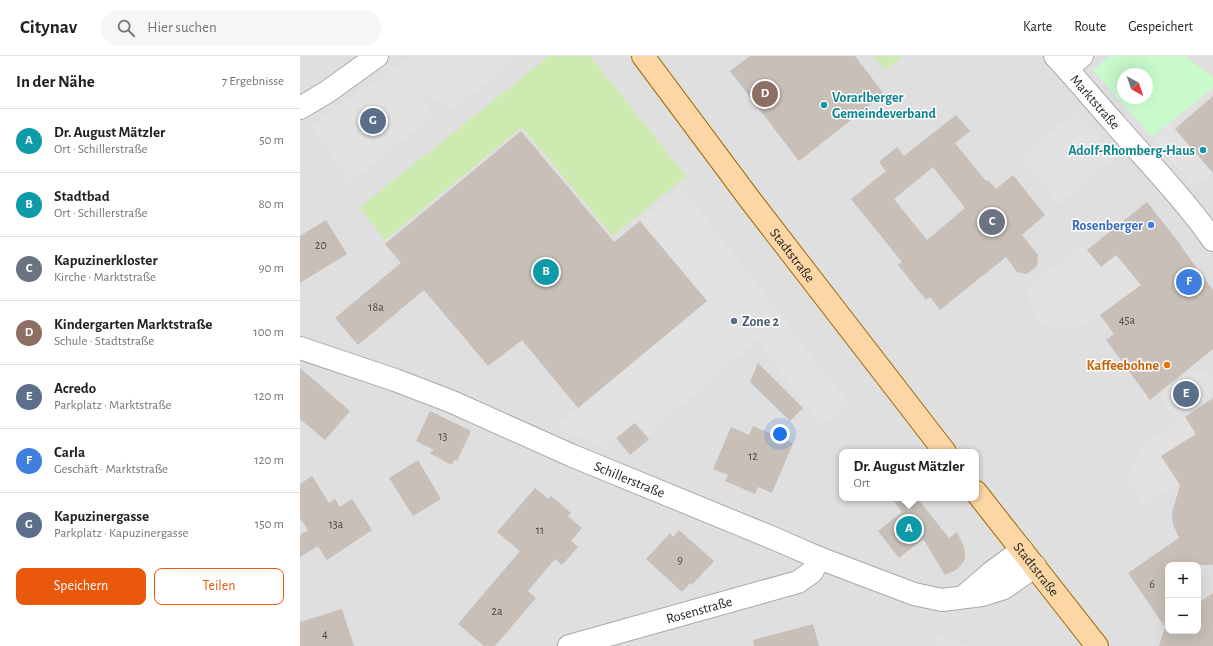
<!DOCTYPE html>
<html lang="de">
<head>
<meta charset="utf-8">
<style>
	body { margin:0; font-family:"Alegreya Sans",sans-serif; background:#f6f6f6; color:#202124 }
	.controls { position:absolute; right:12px; bottom:12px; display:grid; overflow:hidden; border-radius:8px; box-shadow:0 4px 16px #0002 }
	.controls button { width:36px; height:36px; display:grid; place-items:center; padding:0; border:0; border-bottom:1px solid #e0e0e0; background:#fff; color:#202124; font:20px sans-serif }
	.compass { position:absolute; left:817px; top:12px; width:36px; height:36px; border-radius:50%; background:#fff; box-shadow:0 4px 16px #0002; rotate:140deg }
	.you { position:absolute; left:480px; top:378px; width:14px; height:14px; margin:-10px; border:3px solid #fff; border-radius:50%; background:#1a73e8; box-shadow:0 0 0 6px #1a73e833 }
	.badge { display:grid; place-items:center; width:26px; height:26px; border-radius:50%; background:#ea580c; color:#fff; font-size:13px; font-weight:700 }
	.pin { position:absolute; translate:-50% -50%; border:2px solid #fff; box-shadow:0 1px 4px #0006 }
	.popup { position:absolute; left:539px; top:393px; width:140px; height:52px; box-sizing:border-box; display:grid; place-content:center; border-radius:8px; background:#fff; filter:drop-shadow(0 1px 3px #0005); font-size:13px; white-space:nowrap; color:#757577 }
	.popup b { font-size:15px; color:#202124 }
	.popup::after { content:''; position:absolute; left:50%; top:100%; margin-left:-8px; border:8px solid transparent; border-top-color:#fff }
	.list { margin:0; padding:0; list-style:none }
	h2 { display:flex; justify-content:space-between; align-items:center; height:52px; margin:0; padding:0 16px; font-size:17px }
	h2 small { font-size:13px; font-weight:400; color:#757577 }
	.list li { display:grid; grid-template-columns:26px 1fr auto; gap:12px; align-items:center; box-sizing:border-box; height:64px; padding:0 16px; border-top:1px solid #e0e0e0 }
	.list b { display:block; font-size:15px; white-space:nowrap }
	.list p { margin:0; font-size:13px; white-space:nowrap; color:#757577 }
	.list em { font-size:13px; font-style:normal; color:#757577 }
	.actions { display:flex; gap:8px; padding:12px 16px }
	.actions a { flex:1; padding:9px 0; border:1px solid #ea580c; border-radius:8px; text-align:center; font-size:14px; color:#ea580c }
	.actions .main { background:#ea580c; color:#fff }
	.icon { flex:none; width:22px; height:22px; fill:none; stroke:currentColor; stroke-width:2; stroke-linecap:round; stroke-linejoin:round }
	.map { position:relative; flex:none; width:913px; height:590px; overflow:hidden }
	header { display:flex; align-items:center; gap:24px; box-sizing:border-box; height:56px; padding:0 20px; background:#fff; border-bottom:1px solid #e0e0e0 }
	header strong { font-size:19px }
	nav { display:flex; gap:22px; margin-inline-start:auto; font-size:14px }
	.search { width:280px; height:36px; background:#f6f6f6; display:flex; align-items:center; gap:10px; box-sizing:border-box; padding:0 14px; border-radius:22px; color:#757577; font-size:15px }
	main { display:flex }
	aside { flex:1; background:#fff }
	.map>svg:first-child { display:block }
</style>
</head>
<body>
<header>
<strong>Citynav</strong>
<div class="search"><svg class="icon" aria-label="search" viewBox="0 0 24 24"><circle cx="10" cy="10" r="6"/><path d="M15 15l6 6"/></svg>Hier suchen</div>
<nav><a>Karte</a><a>Route</a><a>Gespeichert</a></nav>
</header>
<main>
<aside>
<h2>In der Nähe<small>7 Ergebnisse</small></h2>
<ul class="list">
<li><span class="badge" style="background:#0f9aa8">A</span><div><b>Dr. August Mätzler</b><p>Ort · Schillerstraße</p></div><em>50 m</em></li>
<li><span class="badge" style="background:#0f9aa8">B</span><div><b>Stadtbad</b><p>Ort · Schillerstraße</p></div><em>80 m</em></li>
<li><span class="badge" style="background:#6b7280">C</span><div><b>Kapuzinerkloster</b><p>Kirche · Marktstraße</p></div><em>90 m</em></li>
<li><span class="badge" style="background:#8d6e63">D</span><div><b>Kindergarten Marktstraße</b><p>Schule · Stadtstraße</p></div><em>100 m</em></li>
<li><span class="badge" style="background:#5c6f8a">E</span><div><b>Acredo</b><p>Parkplatz · Marktstraße</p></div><em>120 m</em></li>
<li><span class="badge" style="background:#3f7fe0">F</span><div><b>Carla</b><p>Geschäft · Marktstraße</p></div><em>120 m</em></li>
<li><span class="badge" style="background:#5c6f8a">G</span><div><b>Kapuzinergasse</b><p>Parkplatz · Kapuzinergasse</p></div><em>150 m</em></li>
</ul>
<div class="actions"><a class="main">Speichern</a><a>Teilen</a></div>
</aside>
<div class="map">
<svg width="913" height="590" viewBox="0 0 913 590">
	<rect width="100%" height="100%" fill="#f2efe9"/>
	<!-- residential -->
	<path fill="#e0dfdf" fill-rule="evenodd" d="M0,0h913v590h-913zM823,18h24v24h-24zM542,396h134v46h-134zM868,509h30v66h-30z"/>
	<!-- grass -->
	<path fill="#cdebb0" d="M249,0h41l96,120 -73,60 -91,-109 -137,113 -26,-32z
		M574,0h29l-18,14z"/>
	<!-- park -->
	<path fill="#c8facc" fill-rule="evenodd" d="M809,0h76l28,21v11l-61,49 -59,-67zM823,18h24v24h-24z"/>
	<!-- parking -->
	<path fill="#e2e2e2" d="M112,0h107l-69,56 -9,-11 -14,-4 -4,3 12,15 -85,67 -39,-56z
		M777,55l38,47 -56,46 -39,-47z
		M869,67l43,49 -18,15 -42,-50z
		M382,131l167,217 -28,21 -64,-85 -110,96 -12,-14 -31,26 -49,-21 152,-126 -67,-80z
		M783,189l18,22 15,-13 30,27 -58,41 -13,5 -15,3 -10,-2 -9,-5 -10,-14 -3,-24z
		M908,315l5,8v14l-37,26 -17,-24 30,-23z
		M885,361l11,17 -35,23 17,25 -34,23 -19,-28 20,-34z
		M634,577l33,13h-32z"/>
	<!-- building -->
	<path fill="#c7bfb8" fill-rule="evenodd" d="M450,0h105l29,38 -85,67 -69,-90z
		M913,40v77l-38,-44z
		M656,59l14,16 -15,12 31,38 2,-1 8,9 17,-14 32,40 -23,20 16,20 -1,11 -10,8 -10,-2 -11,-15 -66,53 -10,-13 -4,3 -28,-35 4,-3 -51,-63 35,-28 -7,-9 18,-15 7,9zM633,111l32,41 -38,32 -33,-41z
		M221,75l93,111 26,-21 67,80 -129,107 -56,-68 -34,26 -64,-76 -66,55 -23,-27 66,-55 -16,-19z
		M847,146l33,42v1l33,45v59l-63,51 -44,-60 8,-6 -14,-19 41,-30 -25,-30 -15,12 -14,-17z
		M26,164l21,34 -47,29v-47z
		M458,307l45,45 -13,13 -40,-39z
		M0,312l50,43 -25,29 -25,-21z
		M913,342v167h-45v66h30v-28l15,-10v53h-54l6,-19 -37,-54 51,-35 -6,-14 -1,-11 8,-28 -19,-29 35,-22 -11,-17z
		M130,355l37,18 2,-1 -1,2 3,1 -14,30 -3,-1 -2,5 -23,-12 5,-3 -18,-9z
		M335,367l14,16 -19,16 -14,-17z
		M453,370l40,17 -21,50 -14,-6 -3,7 -30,-13 3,-6 -15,-6 18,-42 18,8z
		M118,404l23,39 -28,17 -24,-38z
		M12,420l17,27 6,-4 5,8 12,-8 20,31 -45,30 -9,-14 -18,11v-22l8,-5 -8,-12v-34z
		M235,432l13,11 3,-3 20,17 -3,3 14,12 -11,13 7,6 -16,18 -7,-6 -27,32 8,7 -41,48h-11l-26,-22 62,-73 -23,-19z
		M591,442h26l32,40 8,-6 7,15 1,6v6l-4,6 -5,5 -11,5 -22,-36 -24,19 -21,-27 24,-19z
		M379,474l35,31 -22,24 -2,-2 -8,9 -36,-33 24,-26 3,4z
		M42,553l12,37h-54v-24z
		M513,568l6,22h-65l-1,-6z"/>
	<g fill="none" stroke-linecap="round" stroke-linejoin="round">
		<defs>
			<g id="minor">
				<path id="s1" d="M755,0c21,22 40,46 61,69 33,38 68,74 97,115"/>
				<path d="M767,13l15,-13"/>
				<path d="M0,52l27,-16 50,-36"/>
				<path id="s2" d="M269,590l229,-64 14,-10 7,-14"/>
			</g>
			<g id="tertiary">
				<path id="s3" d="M0,292l95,32 55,21 123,55 200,82 46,20 95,36 28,6 40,-5 22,-7 31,-22"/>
				<path d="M663,541l29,-25 30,-22"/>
			</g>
			<g id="primary">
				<path id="s4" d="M343,0l108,145 194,251"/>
				<path id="s5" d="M676,436l121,154"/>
			</g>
		</defs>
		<!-- minor casing -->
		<use href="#minor" stroke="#a9a9a9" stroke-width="24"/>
		<!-- tertiary casing -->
		<use href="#tertiary" stroke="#a9a9a9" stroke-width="24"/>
		<!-- primary casing -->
		<use href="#primary" stroke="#a06b00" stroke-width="24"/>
		<!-- minor -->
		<use href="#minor" stroke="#fff" stroke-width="22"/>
		<!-- tertiary -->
		<use href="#tertiary" stroke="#fff" stroke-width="22"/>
		<!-- primary -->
		<use href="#primary" stroke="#fcd6a4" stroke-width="22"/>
	</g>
	<!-- markers -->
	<g fill="#0f9aa8" stroke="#fff" stroke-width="1.5">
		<circle cx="524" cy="49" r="4"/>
		<circle cx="903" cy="94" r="4"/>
	</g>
	<circle fill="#3f7fe0" stroke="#fff" stroke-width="1.5" cx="851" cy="169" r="4"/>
	<circle fill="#5c6f8a" stroke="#fff" stroke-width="1.5" cx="434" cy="265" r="4"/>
	<circle fill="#e8710a" stroke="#fff" stroke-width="1.5" cx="867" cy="309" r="4"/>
	<g text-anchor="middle" stroke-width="3" stroke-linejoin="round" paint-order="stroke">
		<!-- number labels -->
		<g font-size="12" fill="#4b4948">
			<text x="21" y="193">20</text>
			<text x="76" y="255">18a</text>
			<text x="827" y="268">45a</text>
			<text x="143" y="384">13</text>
			<text x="453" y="404">12</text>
			<text x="36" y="472">13a</text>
			<text x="240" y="478">11</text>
			<text x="380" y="508">9</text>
			<text x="852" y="532">6</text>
			<text x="197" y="559">2a</text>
			<text x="25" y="582">4</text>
		</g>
		<!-- culture labels -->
		<g font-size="14" font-weight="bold" fill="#0d838f" stroke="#fff" text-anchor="start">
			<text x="532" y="46">Vorarlberger<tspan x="532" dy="16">Gemeindeverband</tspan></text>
			<text x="895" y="99" text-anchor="end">Adolf-Rhomberg-Haus</text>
		</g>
		<!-- street labels -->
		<g font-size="14" fill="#222" stroke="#fff">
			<text dy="5" stroke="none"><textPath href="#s1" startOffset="61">Marktstraße</textPath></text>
			<text dy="5" stroke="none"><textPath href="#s4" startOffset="249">Stadtstraße</textPath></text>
			<text dy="5" stroke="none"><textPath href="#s3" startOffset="355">Schillerstraße</textPath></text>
			<text dy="5" stroke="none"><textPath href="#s5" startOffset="98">Stadtstraße</textPath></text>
			<text dy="5" stroke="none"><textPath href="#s2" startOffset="135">Rosenstraße</textPath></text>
		</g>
		<!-- shop labels -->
		<g font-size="14" font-weight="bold" fill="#366cbe" stroke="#fff" text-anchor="end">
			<text x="843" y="174">Rosenberger</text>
		</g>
		<!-- service labels -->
		<g font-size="14" font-weight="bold" fill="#4e5e75" stroke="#fff" text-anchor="start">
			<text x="442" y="270">Zone 2</text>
		</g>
		<!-- food labels -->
		<g font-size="14" font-weight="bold" fill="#c56008" stroke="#fff" text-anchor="end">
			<text x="859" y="314">Kaffeebohne</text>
		</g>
	</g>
</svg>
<div class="controls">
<button>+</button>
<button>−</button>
</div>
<svg class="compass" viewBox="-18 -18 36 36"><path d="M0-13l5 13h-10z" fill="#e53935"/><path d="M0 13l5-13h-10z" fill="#757577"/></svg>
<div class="you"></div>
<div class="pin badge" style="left:609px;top:473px;background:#0f9aa8">A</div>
<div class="popup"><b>Dr. August Mätzler</b>Ort</div>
<div class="pin badge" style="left:246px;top:216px;background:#0f9aa8">B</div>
<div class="pin badge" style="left:692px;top:166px;background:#6b7280">C</div>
<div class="pin badge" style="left:465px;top:38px;background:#8d6e63">D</div>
<div class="pin badge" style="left:886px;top:338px;background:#5c6f8a">E</div>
<div class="pin badge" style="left:889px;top:226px;background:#3f7fe0">F</div>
<div class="pin badge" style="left:73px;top:65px;background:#5c6f8a">G</div>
</div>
</main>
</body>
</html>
